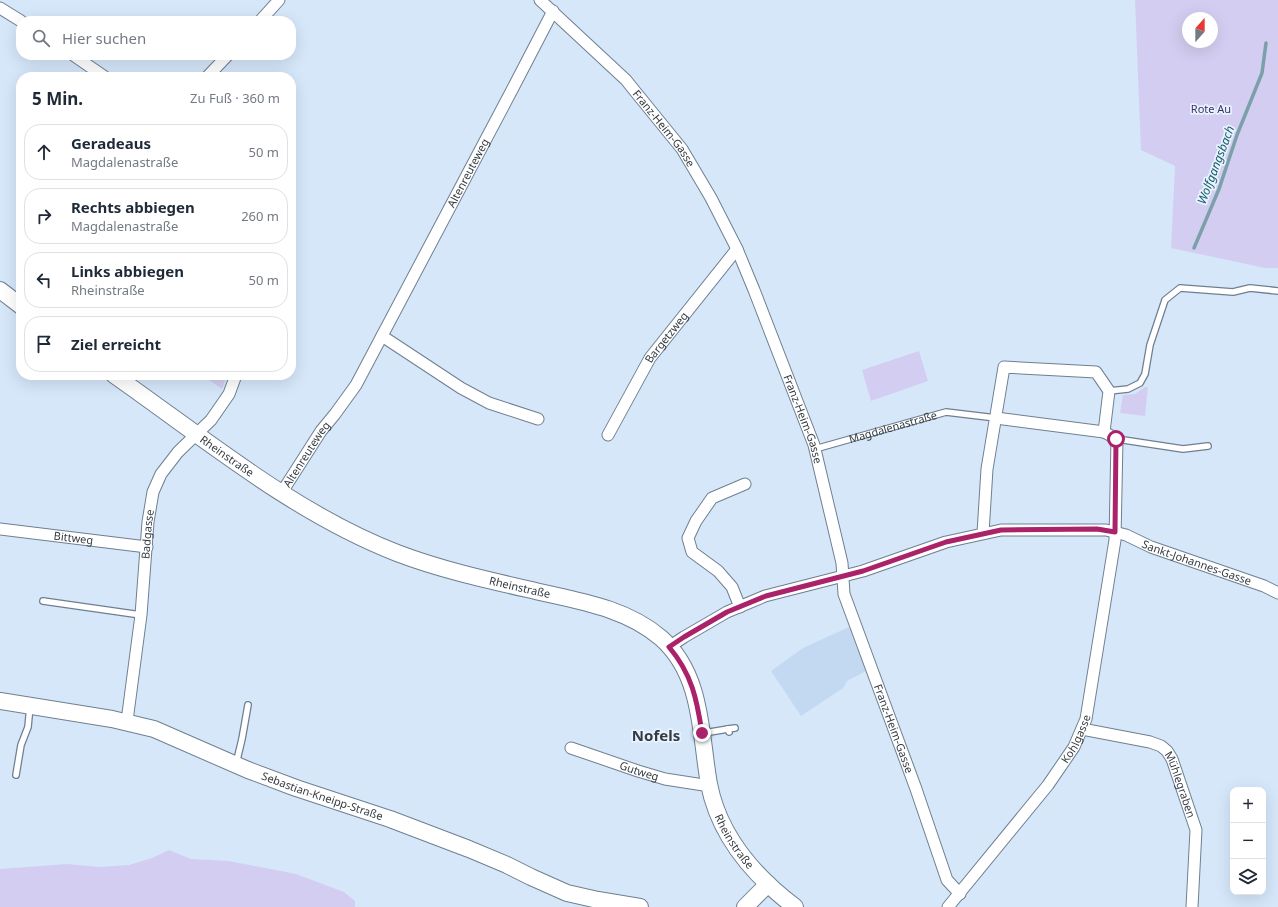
<!DOCTYPE html>
<html lang="de">
<head>
<meta charset="utf-8">
<style>
	body { margin:0; font-family:"Noto Sans",sans-serif; background:#f2f2f3; color:#1f2937 }
	.controls { position:absolute; right:12px; bottom:12px; display:grid; overflow:hidden; border-radius:8px; box-shadow:0 4px 16px #0002 }
	.controls button { width:36px; height:36px; display:grid; place-items:center; padding:0; border:0; border-bottom:1px solid #e0e1e3; background:#fff; color:#1f2937; font:20px sans-serif }
	.compass { position:absolute; left:1182px; top:12px; width:36px; height:36px; border-radius:50%; background:#fff; box-shadow:0 4px 16px #0002; rotate:21deg }
	.stop { position:absolute; width:12px; height:12px; margin:-9px; border:3px solid #aa2269; border-radius:50%; background:#fff }
	.stop.end { background:#aa2269; border-color:#fff; box-shadow:0 1px 4px #0008 }
	.list { margin:0; padding:0; list-style:none }
	h2 { display:flex; justify-content:space-between; align-items:center; height:52px; margin:0; padding:0 16px; font-size:17px }
	h2 small { font-size:13px; font-weight:400; color:#747a83 }
	.list li { display:grid; grid-template-columns:26px 1fr auto; gap:12px; align-items:center; box-sizing:border-box; height:56px; margin:0 8px 8px; padding:0 8px; border:1px solid #e0e1e3; border-radius:16px }
	.list b { display:block; font-size:15px; white-space:nowrap }
	.list p { margin:0; font-size:13px; white-space:nowrap; color:#747a83 }
	.list em { font-size:13px; font-style:normal; color:#747a83 }
	.icon { flex:none; width:22px; height:22px; fill:none; stroke:currentColor; stroke-width:2; stroke-linecap:round; stroke-linejoin:round }
	.map { position:relative; flex:none; width:1278px; height:907px; overflow:hidden }
	.search { position:absolute; background:#fff; box-shadow:0 4px 16px #0002; left:16px; top:16px; width:280px; height:44px; display:flex; align-items:center; gap:10px; box-sizing:border-box; padding:0 14px; border-radius:16px; color:#747a83; font-size:15px }
	.panel { position:absolute; background:#fff; box-shadow:0 4px 16px #0002; left:16px; top:72px; width:280px; height:308px; border-radius:16px }
	.map>svg:first-child { display:block }
</style>
</head>
<body>
<div class="map">
<svg width="1278" height="907" viewBox="0 0 1278 907">
	<rect width="100%" height="100%" fill="#d6e7fa"/>
	<!-- built -->
	<path fill="#c3d9f2" d="M849,627l17,44 -19,10 -4,7 -42,28 -30,-45 32,-23z"/>
	<!-- green -->
	<path fill="#d3cef1" fill-rule="evenodd" d="M1135,0h143v268h-13l-94,-20 4,-82 -34,-16zM1188,18h24v24h-24z
		M919,351l9,30 -57,20 -9,-31z
		M202,375h25l-5,14z
		M1145,387h3l-3,29 -25,-3 3,-18 12,-1z
		M169,850l22,9 38,2 67,13 48,18 11,9v6h-355v-38l67,-5 33,3 29,-2 23,-7z"/>
	<g fill="none" stroke-linecap="round" stroke-linejoin="round">
		<!-- stream -->
		<path stroke="#7ba0a9" stroke-width="3.5" d="M1194,248l25,-59 18,-54 25,-62 4,-30"/>
		<defs>
			<g id="lane">
				<path d="M1109,391l19,-2 12,-6 5,-9 5,-29 15,-45 15,-12 53,4 17,-4 28,3"/>
				<path d="M1117,439l66,10 25,-3"/>
				<path id="s1" d="M815,449l131,-37 50,6"/>
				<path d="M43,601l98,14"/>
				<path d="M728,729l7,-1"/>
				<path d="M704,733l24,-4 1,3"/>
				<path d="M236,764l6,-25 6,-34"/>
				<path d="M16,775l5,-30 7,-18 2,-21"/>
			</g>
			<g id="street">
				<path id="s2" d="M540,0l86,80 8,10 48,59 29,49 26,51 17,41 60,155 28,118 2,31 72,195 31,91 13,14"/>
				<path d="M0,8l21,13"/>
				<path d="M260,21l19,-21"/>
				<path d="M73,55l32,22"/>
				<path d="M207,77l21,-22"/>
				<path d="M382,336l79,52 28,15 49,16"/>
				<path d="M996,418l108,14"/>
				<path id="s3" d="M608,435l42,-77 87,-109"/>
				<path id="s4" d="M282,492l39,-61 14,-17 21,-29 157,-297 40,-77"/>
				<path id="s5" d="M0,529l147,18"/>
				<path d="M740,607l-8,-20 -14,-16 -26,-19 -4,-14 8,-17 16,-23 33,-14"/>
				<path id="s6" d="M669,647l15,-10 43,-25 38,-16 98,-25 83,-29 55,-12h105l20,5 25,12 113,39 14,7"/>
				<path id="s7" d="M127,721l14,-106 7,-93 5,-30 8,-18 17,-22 33,-32 18,-26 7,-19"/>
				<path id="s8" d="M1082,729l68,13 11,4 6,5 5,8 24,71 -4,77"/>
				<path id="s9" d="M571,748l67,23 27,8 45,7"/>
				<path id="s10" d="M948,907l100,-122 26,-38 12,-28 29,-179 2,-101 -13,-7 5,-41 -13,-19 -92,-5 -17,102 -4,64"/>
			</g>
			<g id="secondary">
				<path d="M0,290l21,16"/>
				<path id="s11" d="M114,375c90,63 180,138 283,178 42,16 86,26 130,36 45,11 97,17 134,49 42,37 39,96 48,146 10,52 45,92 86,123"/>
				<path id="s12" d="M0,701l112,18 42,10 94,41 48,18 94,31 79,30 38,16 24,12 36,16 31,7 42,7"/>
				<path d="M745,907l23,-23"/>
			</g>
		</defs>
		<!-- lane casing -->
		<use href="#lane" stroke="#6f7f90" stroke-width="8"/>
		<!-- street casing -->
		<use href="#street" stroke="#6f7f90" stroke-width="13"/>
		<!-- secondary casing -->
		<use href="#secondary" stroke="#6f7f90" stroke-width="18"/>
		<!-- lane -->
		<use href="#lane" stroke="#fff" stroke-width="5.5"/>
		<!-- street -->
		<use href="#street" stroke="#fff" stroke-width="11"/>
		<!-- secondary -->
		<use href="#secondary" stroke="#fff" stroke-width="16"/>
	</g>
	<g fill="none" stroke-linecap="round" stroke-linejoin="round">
		<!-- route -->
		<path stroke="#aa2269" stroke-width="5" d="M702,733c-5,-33 -10,-59 -33,-86l15,-10 43,-25 39,-16 97,-25 83,-29 55,-12 96,-1 18,3 1,-93"/>
	</g>
	<g text-anchor="middle" stroke-width="3.5" stroke-linejoin="round" paint-order="stroke">
		<!-- park labels -->
		<g font-size="11" fill="#3e3264" stroke="#e9f3ff">
			<text x="1211" y="113">Rote Au</text>
		</g>
		<!-- street labels -->
		<g font-size="11" fill="#343b42" stroke="#e9f3ff">
			<text dy="4" stroke="none"><textPath href="#s2" startOffset="179">Franz-Heim-Gasse</textPath></text>
			<text dy="4" stroke="none"><textPath href="#s4" startOffset="370">Altenreuteweg</textPath></text>
			<text dy="4" stroke="none"><textPath href="#s3" startOffset="114">Bargetzweg</textPath></text>
			<text dy="4" stroke="none"><textPath href="#s2" startOffset="503">Franz-Heim-Gasse</textPath></text>
			<text dy="4" stroke="none"><textPath href="#s1" startOffset="81">Magdalenastraße</textPath></text>
			<text dy="4" stroke="none"><textPath href="#s11" startOffset="139">Rheinstraße</textPath></text>
			<text dy="4" stroke="none"><textPath href="#s4" startOffset="45">Altenreuteweg</textPath></text>
			<text dy="4" stroke="none"><textPath href="#s7" startOffset="188">Badgasse</textPath></text>
			<text dy="4" stroke="none"><textPath href="#s5" startOffset="74">Bittweg</textPath></text>
			<text dy="4" stroke="none"><textPath href="#s6" startOffset="556">Sankt-Johannes-Gasse</textPath></text>
			<text dy="4" stroke="none"><textPath href="#s11" startOffset="463">Rheinstraße</textPath></text>
			<text dy="4" stroke="none"><textPath href="#s2" startOffset="827">Franz-Heim-Gasse</textPath></text>
			<text dy="4" stroke="none"><textPath href="#s10" startOffset="212">Kohlgasse</textPath></text>
			<text dy="4" stroke="none"><textPath href="#s9" startOffset="72">Gutweg</textPath></text>
			<text dy="4" stroke="none"><textPath href="#s8" startOffset="125">Mühlegraben</textPath></text>
			<text dy="4" stroke="none"><textPath href="#s12" startOffset="338">Sebastian-Kneipp-Straße</textPath></text>
			<text dy="4" stroke="none"><textPath href="#s11" startOffset="835">Rheinstraße</textPath></text>
		</g>
		<!-- water labels -->
		<g font-size="12" font-style="italic" fill="#175d67" stroke="#e9f3ff">
			<text transform="translate(1216 165) rotate(-69)" y="4">Wolfgangsbach</text>
		</g>
		<!-- district labels -->
		<g font-size="15" font-weight="bold" fill="#343b42" stroke="#e9f3ff">
			<text x="656" y="741">Nofels</text>
		</g>
	</g>
</svg>
<div class="controls">
<button>+</button>
<button>−</button>
<button><svg class="icon" aria-label="layers" viewBox="0 0 24 24"><path d="M12 4l9 5-9 5-9-5zM3 14l9 5 9-5"/></svg></button>
</div>
<svg class="compass" viewBox="-18 -18 36 36"><path d="M0-13l5 13h-10z" fill="#e53935"/><path d="M0 13l5-13h-10z" fill="#747a83"/></svg>
<div class="stop" style="left:1116px;top:439px"></div>
<div class="stop end" style="left:702px;top:733px"></div>
<div class="search"><svg class="icon" aria-label="search" viewBox="0 0 24 24"><circle cx="10" cy="10" r="6"/><path d="M15 15l6 6"/></svg>Hier suchen</div>
<section class="panel">
<h2>5 Min.<small>Zu Fuß · 360 m</small></h2>
<ul class="list">
<li><svg class="icon" aria-label="ahead" viewBox="0 0 24 24"><path d="M12 20V5M6 11l6-6 6 6"/></svg><div><b>Geradeaus</b><p>Magdalenastraße</p></div><em>50 m</em></li>
<li><svg class="icon" aria-label="right" viewBox="0 0 24 24"><path d="M7 20v-9h11M14 6l5 5-5 5"/></svg><div><b>Rechts abbiegen</b><p>Magdalenastraße</p></div><em>260 m</em></li>
<li><svg class="icon" aria-label="left" viewBox="0 0 24 24"><path d="M17 20v-9H6M10 6l-5 5 5 5"/></svg><div><b>Links abbiegen</b><p>Rheinstraße</p></div><em>50 m</em></li>
<li><svg class="icon" aria-label="arrive" viewBox="0 0 24 24"><path d="M6 21V4h12l-3 4 3 4H6"/></svg><div><b>Ziel erreicht</b></div></li>
</ul>
</section>
</div>
</body>
</html>
